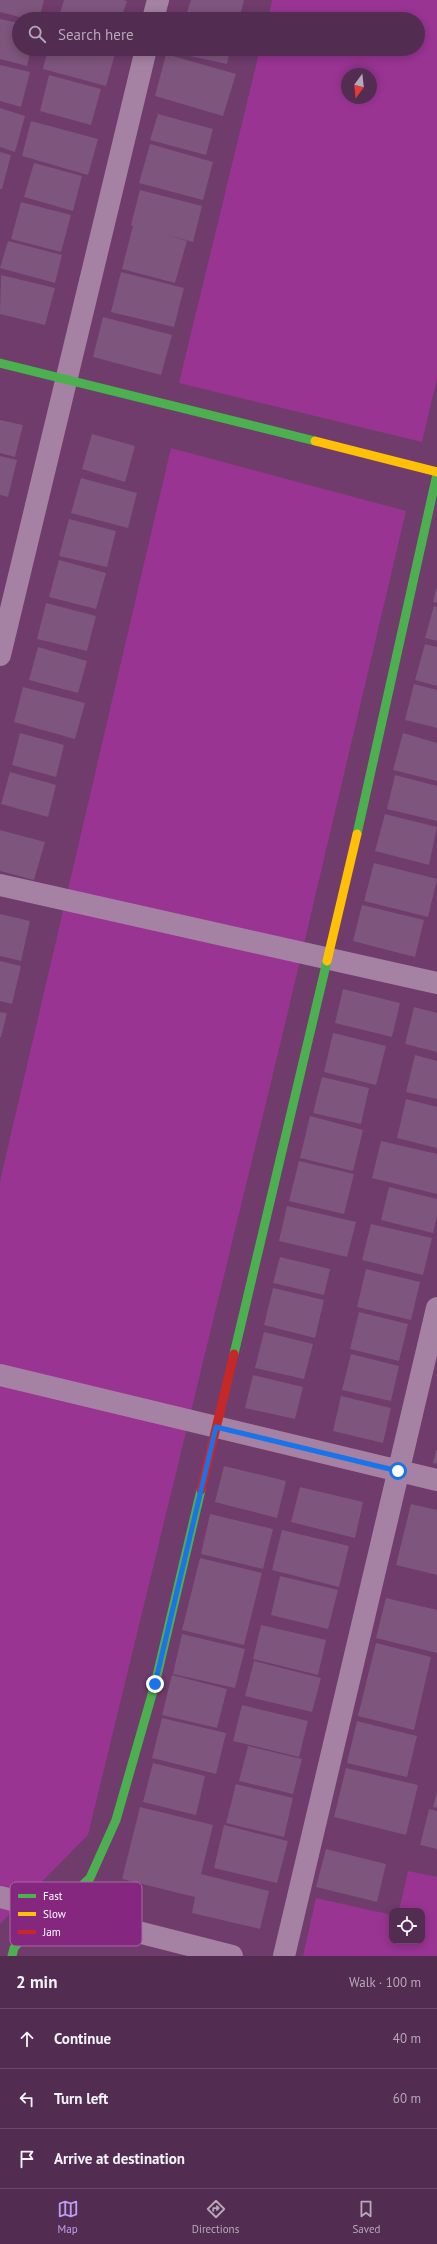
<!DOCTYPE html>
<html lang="en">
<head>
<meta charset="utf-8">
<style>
	body { margin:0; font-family:"PT Sans",sans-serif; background:#5c395b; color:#f1f3f6 }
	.controls { position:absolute; right:12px; bottom:12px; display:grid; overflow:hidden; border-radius:8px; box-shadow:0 2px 10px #0003 }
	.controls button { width:36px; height:36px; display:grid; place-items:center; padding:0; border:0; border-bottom:1px solid #694968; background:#532d51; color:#f1f3f6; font:20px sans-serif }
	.compass { position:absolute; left:341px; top:68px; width:36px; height:36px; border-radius:50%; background:#532d51; box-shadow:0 2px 10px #0003; rotate:195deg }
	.stop { position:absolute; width:12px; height:12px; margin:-9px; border:3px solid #1a73e8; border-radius:50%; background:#fff }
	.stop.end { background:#1a73e8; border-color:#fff; box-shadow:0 1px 4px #0008 }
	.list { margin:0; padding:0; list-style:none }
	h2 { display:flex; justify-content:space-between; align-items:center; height:52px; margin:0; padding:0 16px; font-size:17px }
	h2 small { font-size:13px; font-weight:400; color:#b5a8b7 }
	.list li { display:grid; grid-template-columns:26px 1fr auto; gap:12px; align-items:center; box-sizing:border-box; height:60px; padding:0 16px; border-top:1px solid #694968 }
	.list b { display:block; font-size:15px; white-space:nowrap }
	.list em { font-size:13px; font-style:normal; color:#b5a8b7 }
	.icon { flex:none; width:22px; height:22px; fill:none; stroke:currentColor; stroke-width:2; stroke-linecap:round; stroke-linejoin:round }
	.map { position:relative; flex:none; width:437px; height:1956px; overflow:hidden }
	.search { position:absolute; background:#532d51; box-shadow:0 2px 10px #0003; left:12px; right:12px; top:12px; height:44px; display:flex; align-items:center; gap:10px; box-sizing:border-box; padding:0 14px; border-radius:22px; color:#b5a8b7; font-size:15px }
	.sheet { height:232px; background:#532d51 }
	nav { display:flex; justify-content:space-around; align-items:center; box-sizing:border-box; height:56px; border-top:1px solid #694968; background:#532d51; font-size:11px; color:#b5a8b7 }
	nav a { display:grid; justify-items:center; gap:2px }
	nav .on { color:#bca0f2 }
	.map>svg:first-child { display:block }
</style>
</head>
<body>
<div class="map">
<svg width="437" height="1956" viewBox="0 0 437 1956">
	<rect width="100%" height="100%" fill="#6f3c6c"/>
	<!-- green -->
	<path fill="#993493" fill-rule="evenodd" d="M272,0h165v378l-15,64 -243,-59 81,-334h158v-30h-150zM347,74h24v24h-24z
		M171,448l235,63 -125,530 -193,794 -88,89v-743z
		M408,1871l29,6v79h-134l13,-58 76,17v26h30v-30h-23z"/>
	<!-- building -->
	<path fill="#7e557c" d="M0,0h44l-5,19h-12l-27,-7z
		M64,0h59l4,1 -6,18h-63z
		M191,0h53l-5,19h-25l-27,-7z
		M0,19l19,4v26h12l-4,17 -27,-7z
		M48,49l68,1 -10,36 -63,-17z
		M177,49h53l-3,15 -51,-11z
		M166,54l70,20 -13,42 -68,-20z
		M0,65l30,7 -9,35 -21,-6z
		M49,75l52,14 -10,36 -51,-14z
		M0,108l25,8 -10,36 -15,-5z
		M158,114l55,15 -7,26 -56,-15z
		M31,121l67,18 -10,36 -66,-19z
		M150,144l63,18 -10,38 -64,-17z
		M0,152l11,3 -9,34h-2z
		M34,163l48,13 -9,35 -49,-14z
		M140,190l62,16 -9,36 -29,-8 23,7 -12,42 -53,-14 11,-43 -2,-1z
		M21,202l50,13 -10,37 -50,-13z
		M8,241l54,14 -7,28 -55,-15z
		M121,272l63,16 -10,39 -63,-15z
		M1,275l54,13 -10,37 -45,-11z
		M103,317l69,18 -11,40 -68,-18z
		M0,420l23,5 -8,32 -15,-4z
		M92,434l43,12 -10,36 -43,-13z
		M0,456l17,4 -9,37 -8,-2z
		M81,478l56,15 -9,35 -57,-15z
		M69,519l47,12 -9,36 -48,-11z
		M59,560l47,13 -10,36 -47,-12z
		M436,589h1v14l-4,-1z
		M46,603l50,13 -9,35 -50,-12z
		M434,606l3,1v34l-12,-3z
		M425,644l12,3v39l-22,-6z
		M38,647l49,14 -9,32 -49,-13z
		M414,684l23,6v38l-32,-8z
		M23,687l62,16 -10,36 -61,-17z
		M20,733l44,12 -8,32 -44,-12z
		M403,733l34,10v38l-44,-11z
		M10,772l46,13 -8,32 -47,-13z
		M395,775l42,11v35l-50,-12z
		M385,814l52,13 -8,38 -54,-14z
		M0,830l45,12 -11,38 -34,-9z
		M374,863l63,16 -9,38 -64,-16z
		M362,905l62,15 -9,37 -62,-16z
		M0,914l30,7 -9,40 -21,-5z
		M0,961l21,5 -9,38 -12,-3z
		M343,989l57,14 -8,34 -57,-14z
		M414,1007l23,6v39l-32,-8z
		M0,1012l7,1 -6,24h-1z
		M333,1033l53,13 -10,39 -52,-13z
		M415,1055l22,6v38l-31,-7z
		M322,1077l47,11 -8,36 -48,-11z
		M406,1099l31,8v41l-40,-10z
		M310,1116l53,14 -10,41 -53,-13z
		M381,1141l56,13v40l-65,-16z
		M299,1161l55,13 -10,40 -55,-13z
		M389,1187l48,12v17l-4,17 -52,-13z
		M287,1206l69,16 -9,35 -68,-16z
		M371,1224l61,14 -9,37 -61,-15z
		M280,1257l50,12 -6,26 -51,-12z
		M366,1269l54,13 -9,38 -54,-13z
		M273,1288l51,12 -9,38 -51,-13z
		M359,1312l49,12 -9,37 -49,-12z
		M264,1332l49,12 -9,35 -49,-11z
		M351,1354l48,12 -8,35 -49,-11z
		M253,1375l50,12 -8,32 -50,-11z
		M341,1396l50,12 -8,35 -50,-12z
		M436,1450h1v14l-4,-1z
		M224,1466l62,15 -9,37 -62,-16z
		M300,1487l63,15 -8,36 -64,-16z
		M411,1504l26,6v65l-41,-10z
		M210,1514l63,15 -10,40 -62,-15z
		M282,1530l67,16 -10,41 -67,-17z
		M200,1558l62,15 -18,72 -62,-15z
		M280,1576l58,14 -10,39 -57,-14z
		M386,1598l51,12v43l-61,-15z
		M261,1625l65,15 -8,35 -65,-16z
		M182,1634l63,15 -10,39 -62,-14z
		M376,1643l55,14 -17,73 -56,-14z
		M254,1661l67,17 -9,34 -67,-16z
		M172,1675l55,14 -10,39 -55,-13z
		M242,1705l66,16 -9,36 -66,-16z
		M162,1718l64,15 -10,41 -64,-16z
		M357,1721l60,15 -10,41 -60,-14z
		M248,1746l54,13 -9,35 -54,-13z
		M153,1763l52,13 -9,39 -53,-13z
		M346,1768l72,17 -12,50 -72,-18z
		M236,1784l57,14 -9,39 -58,-14z
		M437,1791v17l-4,-1z
		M140,1807l73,18 -12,49 68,17 -9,38 -68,-16 3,-16 -73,-18z
		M429,1809l8,2v38l-17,-4z
		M224,1825l64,16 -11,42 -63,-15z
		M326,1849l60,15 -9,38 -61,-15z"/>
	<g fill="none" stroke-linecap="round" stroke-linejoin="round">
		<!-- street -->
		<path stroke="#a582a3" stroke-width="22" d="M153,19l5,-19
			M0,655l146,-606
			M0,885l437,98
			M0,1375l437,105
			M0,1897l232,59
			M284,1956l153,-648"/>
		<!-- fast -->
		<path stroke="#4caf50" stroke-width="9" d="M0,363l315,78
			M357,834l80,-360
			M234,1354l93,-393
			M12,1956l2,-8 21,-26 29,-20 26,-24 26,-58 39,-136 46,-194"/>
		<!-- slow -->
		<path stroke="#ffc107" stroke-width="9" d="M315,441l122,31
			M327,961l30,-127"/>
		<!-- jam -->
		<path stroke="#c62828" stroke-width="9" d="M201,1490l33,-136"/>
	</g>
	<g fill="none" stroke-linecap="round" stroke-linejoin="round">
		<!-- route -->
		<path stroke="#1a73e8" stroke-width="5" d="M155,1684l61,-257 182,44"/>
	</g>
	<!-- legend -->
	<rect x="10" y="1882" width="132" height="64" rx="6" fill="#85267f" stroke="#aa67a5" stroke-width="1"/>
	<rect x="18" y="1894" width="18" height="4" fill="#4caf50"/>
	<rect x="18" y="1912" width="18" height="4" fill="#ffc107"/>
	<rect x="18" y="1930" width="18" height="4" fill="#c62828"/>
	<g font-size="11" fill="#fff">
		<text x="43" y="1900">Fast</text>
		<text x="43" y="1918">Slow</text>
		<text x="43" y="1936">Jam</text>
	</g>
</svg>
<div class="controls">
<button><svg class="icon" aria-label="locate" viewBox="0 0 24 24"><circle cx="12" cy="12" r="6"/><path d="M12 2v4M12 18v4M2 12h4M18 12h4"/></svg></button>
</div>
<svg class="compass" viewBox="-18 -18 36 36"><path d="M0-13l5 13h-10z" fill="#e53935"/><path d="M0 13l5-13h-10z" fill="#b5a8b7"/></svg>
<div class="stop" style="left:398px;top:1471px"></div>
<div class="stop end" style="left:155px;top:1684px"></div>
<div class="search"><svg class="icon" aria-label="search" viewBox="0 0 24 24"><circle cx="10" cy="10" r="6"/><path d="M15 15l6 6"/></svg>Search here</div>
</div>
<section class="sheet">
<h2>2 min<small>Walk · 100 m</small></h2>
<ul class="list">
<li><svg class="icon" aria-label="ahead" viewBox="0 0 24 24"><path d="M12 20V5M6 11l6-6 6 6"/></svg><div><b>Continue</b></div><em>40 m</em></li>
<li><svg class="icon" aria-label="left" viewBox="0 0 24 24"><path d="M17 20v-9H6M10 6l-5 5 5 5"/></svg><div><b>Turn left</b></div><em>60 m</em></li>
<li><svg class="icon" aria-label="arrive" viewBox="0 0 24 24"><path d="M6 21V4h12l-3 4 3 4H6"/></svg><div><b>Arrive at destination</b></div></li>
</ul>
</section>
<nav>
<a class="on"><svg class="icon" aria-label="map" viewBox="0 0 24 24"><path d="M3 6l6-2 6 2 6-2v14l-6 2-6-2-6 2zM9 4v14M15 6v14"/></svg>Map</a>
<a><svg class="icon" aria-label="directions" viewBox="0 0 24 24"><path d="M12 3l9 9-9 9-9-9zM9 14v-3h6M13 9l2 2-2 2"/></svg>Directions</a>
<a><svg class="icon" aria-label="saved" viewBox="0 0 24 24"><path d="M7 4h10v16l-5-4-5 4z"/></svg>Saved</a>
</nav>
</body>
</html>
